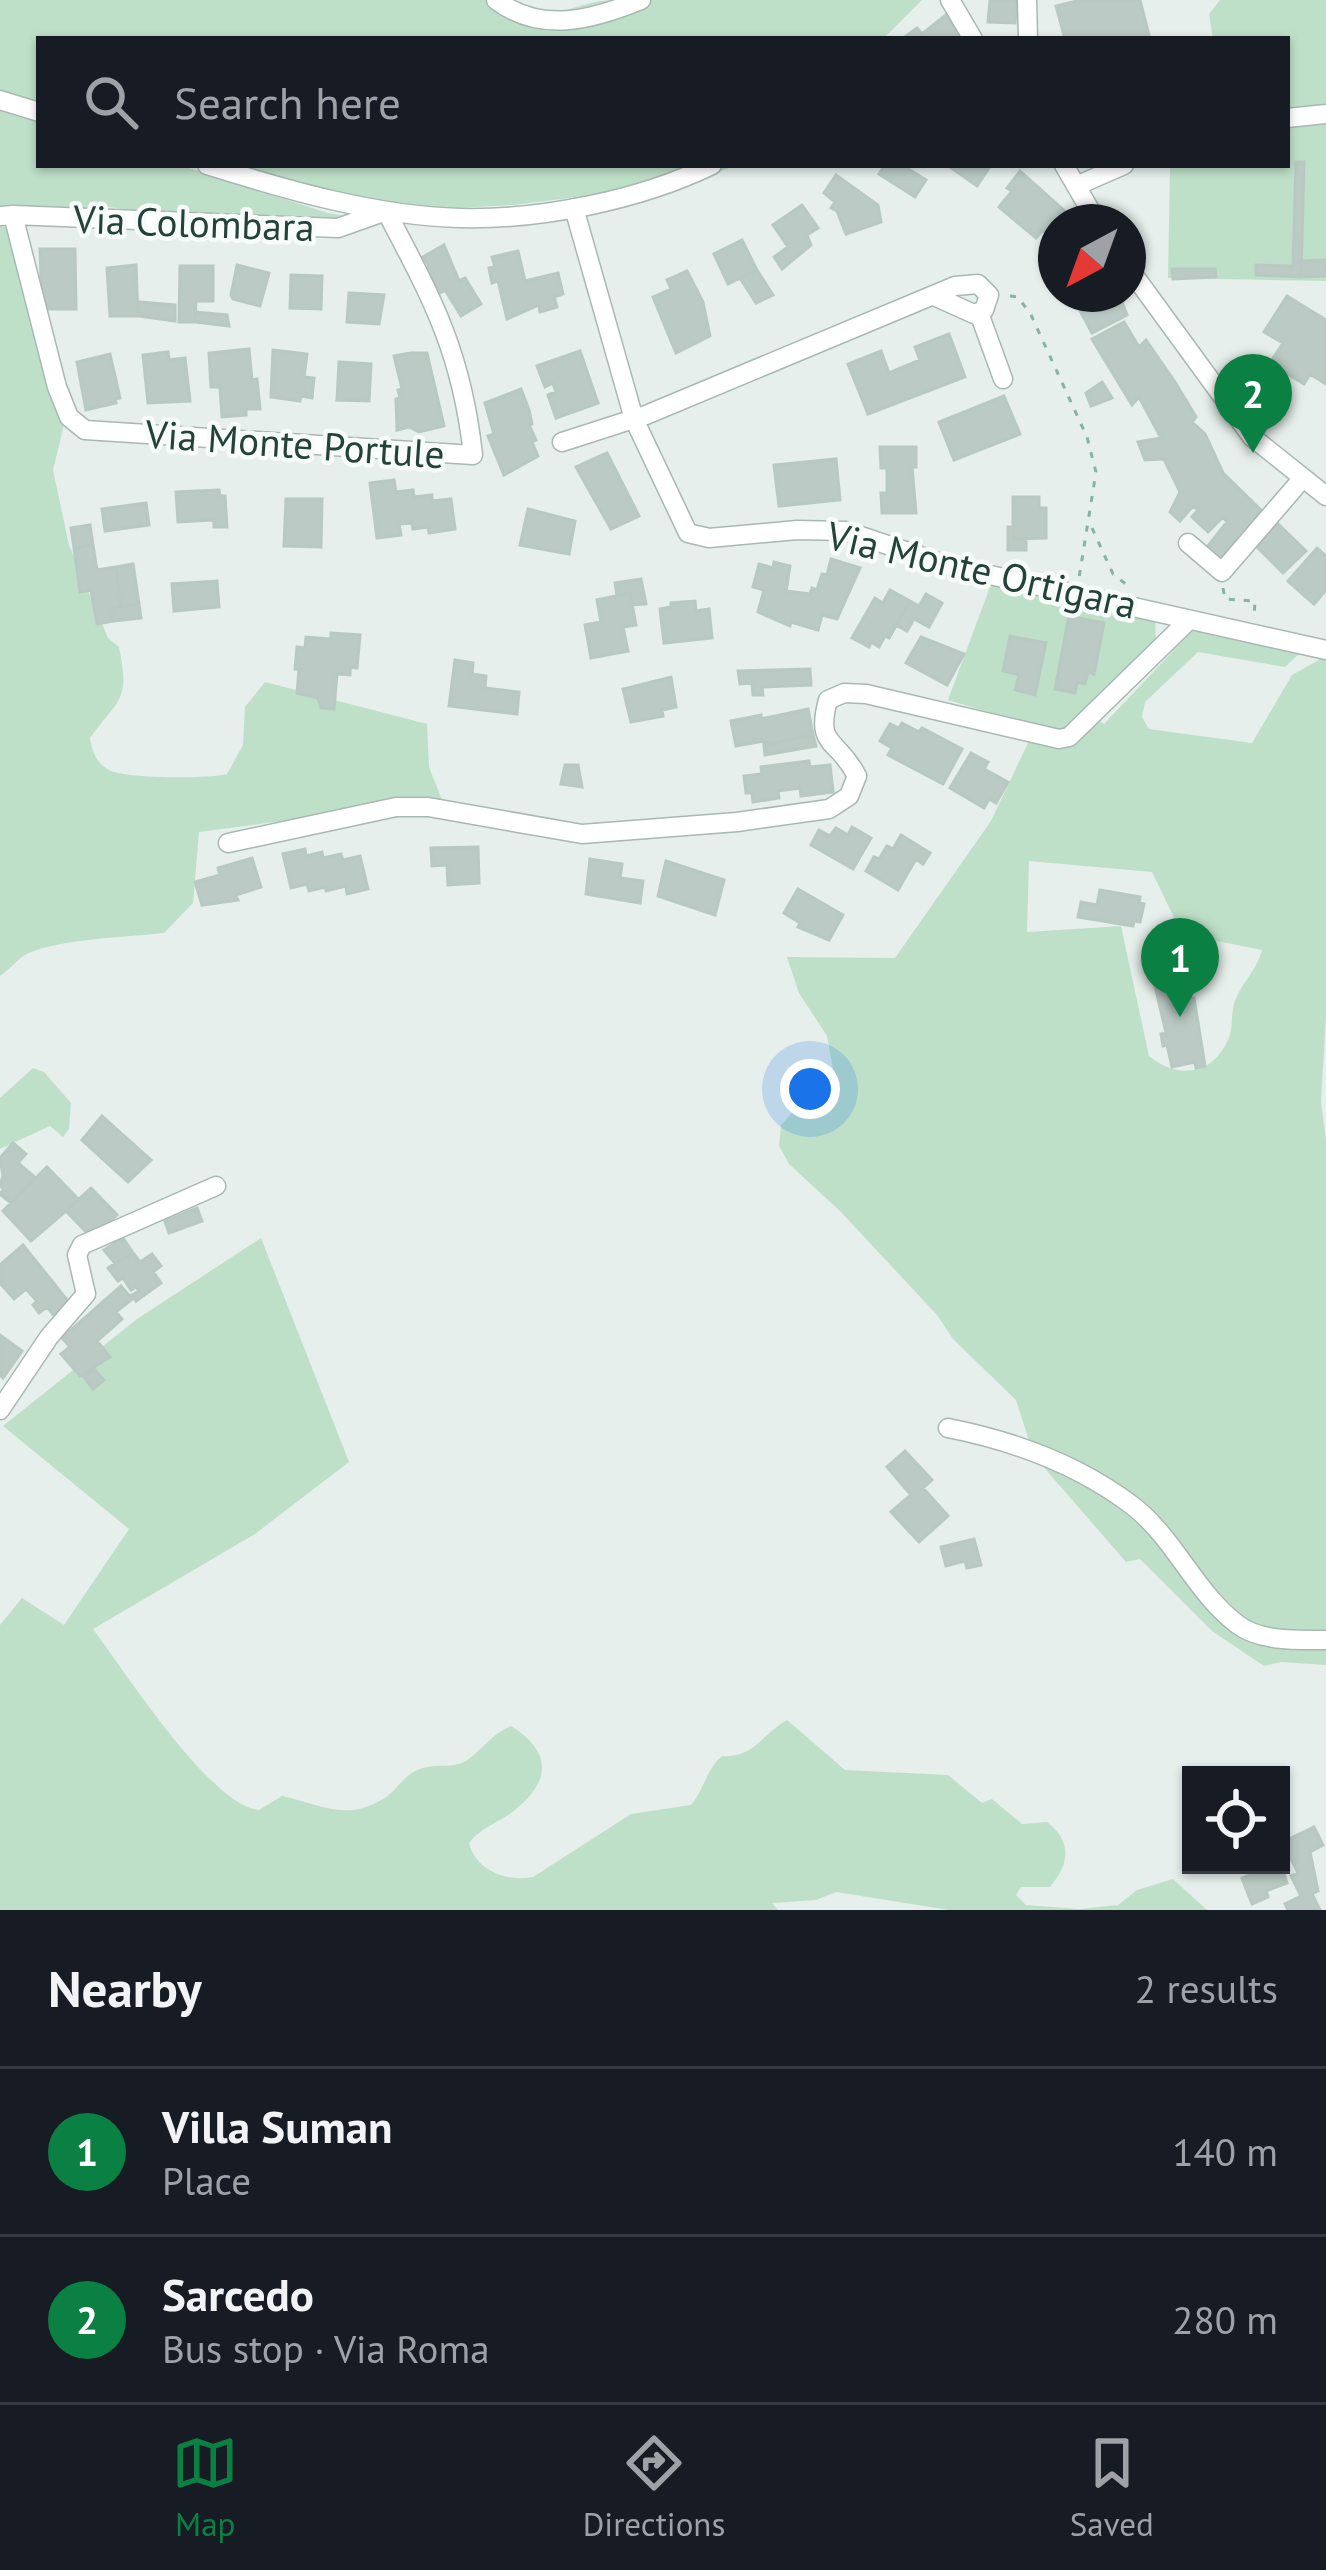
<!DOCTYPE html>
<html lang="en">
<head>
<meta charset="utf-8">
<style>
	body { margin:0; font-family:"PT Sans",sans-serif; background:#20242c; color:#f1f3f6 }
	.controls { position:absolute; right:36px; bottom:36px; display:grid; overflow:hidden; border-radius:0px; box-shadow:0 3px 9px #0004 }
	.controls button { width:108px; height:108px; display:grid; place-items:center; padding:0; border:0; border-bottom:3px solid #363941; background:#171b24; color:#f1f3f6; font:60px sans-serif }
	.compass { position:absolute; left:1038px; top:204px; width:108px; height:108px; border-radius:50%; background:#171b24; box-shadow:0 3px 9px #0004; rotate:221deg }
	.you { position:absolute; left:810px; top:1089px; width:42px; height:42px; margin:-30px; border:9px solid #fff; border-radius:50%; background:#1a73e8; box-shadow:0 0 0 18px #1a73e833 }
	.badge { display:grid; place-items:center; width:78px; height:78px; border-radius:50%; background:#0b8043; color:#fff; font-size:39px; font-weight:700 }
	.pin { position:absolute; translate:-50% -99px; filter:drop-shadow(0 3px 6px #0008) }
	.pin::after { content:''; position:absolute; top:63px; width:42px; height:36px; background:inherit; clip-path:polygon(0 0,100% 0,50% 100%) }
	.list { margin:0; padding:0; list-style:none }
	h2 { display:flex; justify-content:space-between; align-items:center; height:156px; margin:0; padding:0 48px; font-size:51px }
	h2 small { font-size:39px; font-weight:400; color:#9ea1a6 }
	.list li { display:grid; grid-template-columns:78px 1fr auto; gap:36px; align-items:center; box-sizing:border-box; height:168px; padding:0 48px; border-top:3px solid #363941 }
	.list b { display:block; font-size:45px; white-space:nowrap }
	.list p { margin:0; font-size:39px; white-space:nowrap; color:#9ea1a6 }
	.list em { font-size:39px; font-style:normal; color:#9ea1a6 }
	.icon { flex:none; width:66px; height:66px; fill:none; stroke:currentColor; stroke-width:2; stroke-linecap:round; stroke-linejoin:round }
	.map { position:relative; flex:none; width:1326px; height:1910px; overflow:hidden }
	.search { position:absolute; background:#171b24; box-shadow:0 3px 9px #0004; left:36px; right:36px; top:36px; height:132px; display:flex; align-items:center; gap:30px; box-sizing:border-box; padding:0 42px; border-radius:0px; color:#9ea1a6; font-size:45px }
	.sheet { height:492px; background:#171b24 }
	nav { display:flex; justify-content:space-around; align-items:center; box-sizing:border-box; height:168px; border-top:3px solid #363941; background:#171b24; font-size:33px; color:#9ea1a6 }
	nav a { display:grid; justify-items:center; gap:6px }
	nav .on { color:#0b8043 }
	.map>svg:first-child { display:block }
</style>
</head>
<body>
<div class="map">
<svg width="1326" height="1910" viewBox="0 0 1326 1910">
	<rect width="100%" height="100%" fill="#e6efeb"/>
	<!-- green -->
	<path fill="#bfe0c8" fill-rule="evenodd" d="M0,0h502c48,31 64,2 111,0h309l-39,39h-844v64l-39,-12z
		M1220,0h106v281l-158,-3 2,-113h117v-126h-74l-4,-25z
		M0,107l39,13v45h140l149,48 43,7 -71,8 -193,-21 -97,10 -10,-2z
		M232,165h505l-44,17 -179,23 -101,5 -82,-13z
		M0,226l11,2 56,184 -14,58 16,75 39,93 11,9c11,54 1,50 -29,91 2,13 6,25 19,32 17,9 99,9 118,4l16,-29 2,-38 20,-25 162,42 2,43 13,33 -243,32 -6,71 -29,30c-33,4 -116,6 -142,24 -7,6 -14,13 -22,19z
		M994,576l161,35 1,37 -67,64 15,12 87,-92 10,-3 100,23 -16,15 -87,-15 -53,50 -3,15 7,12 103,14 40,-68 34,-19v359l-5,87 5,38v525l-45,-3 -17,4 -52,-35 -72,-72 -14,3 -92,-106 -18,-56 -63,-61 -16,-24 -97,-104 -51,-47 -10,-18 2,-21 22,-24 22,-10 10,-11 -8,-44 -28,-43 -12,-36 108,1 96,-137 45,-95 -88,-26zM1029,861l123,11 30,62 80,16c-5,20 -20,32 -27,51 -5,13 -1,27 -7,39 -16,36 -51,39 -79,16l-28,-130 -94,6z
		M33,1068l11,4 27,31 -2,26 -6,8 -13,-11 -50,23v-51z
		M261,1238l88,224 -94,72 -162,95c31,41 118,177 166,181l23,-14c38,8 63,26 101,3 14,-8 21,-25 37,-30 16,-6 32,0 46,-8 16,-11 25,-27 45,-35 39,24 42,53 5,83 -15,13 -34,17 -47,34 7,28 38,39 64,34l98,-63 60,-9c13,-15 16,-37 31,-49 31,3 40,-22 65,-36l58,50 103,5 34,28 10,-4 30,25 25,-2c25,19 23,42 3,65h-29l-5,8 10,10 54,4 38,-4 19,-15 36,-11 34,31h-258l-113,-18 -20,8 -44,3 6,7h-778v-285l22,-27 42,27 65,-96 -126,-103 134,-107z"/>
	<!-- building -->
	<path fill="#bbcac4" stroke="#b8c9c2" stroke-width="3" d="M990,0h27l-2,23 -27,-1z
		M1081,0h59l10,39h-85l-9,-33z
		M946,15l18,24h-62l15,-11 5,6z
		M1296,162h8l-3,115 -45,-2v-10l37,1z
		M885,165h17l24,15 -11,17 -36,-23z
		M947,165h44l-14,21z
		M1020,171l55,49 -19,2v15l-14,-6 -6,7 -37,-31 13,-16 -5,-3z
		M836,175l42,30 3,17 -35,12 -9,-23 -6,-3 4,-6 -11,-9z
		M802,205l16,23 -11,7 4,10 -29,24 -8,-12 14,-10 -15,-22z
		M742,240l15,30 -29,14 -14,-30z
		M444,245l15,36 6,-3 16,26 -20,12 -16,-26 -5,3 -15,-25 4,-2 -6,-9z
		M40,249h35l1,60h-34z
		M518,251l7,30 33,-8 5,21 -9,3 3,10 -17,5 -1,-7 -32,14 -9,-38 -6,2 -3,-15 6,-1 -3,-10z
		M1326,260v16l-25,1 -1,-16z
		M136,265l2,51h-28l-3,-48z
		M237,265l32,8 -9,33 -27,-7 -2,-4z
		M180,266h33v35h-17l-1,21h-16z
		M1172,269h43l1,8 -43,2z
		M757,270l16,25 -17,8 -16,-25z
		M687,271l16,31 7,34 -34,17 -23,-56 18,-8 -4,-9z
		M291,275l31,1 -1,33 -31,-1z
		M349,293l35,2 -5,29 -32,-2z
		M1071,294h48l8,21 -35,18z
		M1287,296l39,24v64l-16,-10 -6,10 -34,-21 13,-20 -19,-11z
		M139,302l36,3v16l-37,-5z
		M195,312l32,3 2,11 -34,-4z
		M1124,322l15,25 7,-7 29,42 21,35 -4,5 13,12 18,39 43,42 -46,53 -17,-16 24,-30 -4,-5 -15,15 -16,-15 6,-7 -5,-4 -13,15 -10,-9 10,-20 -16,-33 -19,1 -7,-18 23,-4 -22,-41 -7,8 -40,-66z
		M949,334l16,43 -97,37 -20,-50 33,-13 8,22 31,-13 -5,-13z
		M249,349l3,31 5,-1 3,30h-14v6l-24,2 -2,-30h-9l-2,-34z
		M273,350l34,4 -3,23 10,1 -2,20 -11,-2 -1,5 -29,-4z
		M580,351l18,52 -42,15 -8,-23 8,-3 -3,-9 -8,4 -8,-21z
		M168,352l1,8 16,-2 5,43 -42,2 -5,-48z
		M411,353h16l17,73 -25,6 -10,-5 -12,3 -1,-31 4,-1 -2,-8 4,-1 -8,-33z
		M110,354l10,44 -5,1 1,4 -30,7 -9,-48z
		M339,362l32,2 -2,37 -32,-1z
		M1102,382l10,16 -21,8 -5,-13z
		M521,389l8,21 3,14 -3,1 7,15 -4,2 6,14 -34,19 -16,-39 6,-2 -9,-31z
		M1004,396l16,38 -66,26 -15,-38z
		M880,447h36v20h-4l4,46h-34l-1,-20h6v-25h-6z
		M607,453l32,63 -28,13 -35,-62z
		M836,459l4,41 -61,6 -5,-41z
		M394,480l2,12 17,-2 1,7 18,-2v6l19,-2 4,30 -26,4 -1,-6 -15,2 -1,-6 -13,1 2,11 -24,3 -7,-55z
		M219,490l1,6h5l2,31h-13v-7l-36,2 -2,-30z
		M1013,497h26v11h7v30l-33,1z
		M286,499h36l-1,48 -37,-1z
		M146,503l3,22 -44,6 -3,-22z
		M528,509l47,12 -6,33 -49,-9z
		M1274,520l32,31 -23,22 -31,-31z
		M90,525l3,20 -19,3 -3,-20z
		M1008,527h5v12h13v11h-18z
		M93,545l4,25 19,-3 5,39 -10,2 2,13 -16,3 -6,-34 -11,2 -6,-44z
		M1317,548l9,8v34l-12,14 -26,-23z
		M831,559l29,9 -23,51 -15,-4 -4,15 -27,-8 -1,4 -32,-14 6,-22 -11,-3 6,-23 14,4 1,-6 16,4 -4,25 24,3 2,-6 5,2 5,-16 5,1z
		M133,564l6,40 -18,2 -5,-39z
		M641,579l5,25 -14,1 -2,-12 -13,3 -2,-13z
		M217,581l2,26 -45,4 -2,-27z
		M890,590l20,11 -21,37 -4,-2 -6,11 -8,-5 -2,5 -17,-9 23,-40 8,5z
		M630,593l6,32 -13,2 5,24 -37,7 -6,-33 16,-3 -4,-22z
		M926,594l16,9 -13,24 -15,-8 -7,12 -11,-6 14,-24 9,5z
		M695,601l1,10 13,-2 3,29 -48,5 -4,-34 11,-2v-4z
		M139,604l2,14 -28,3 -2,-13z
		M1069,616l35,7 -10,51 -6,-2 -3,12 -8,-2 -2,11 -20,-4z
		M331,633l29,2 -3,33 -7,-1v8l-13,-1 -3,35 -13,-1 -3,-10 -21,-5 2,-24h-4l2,-22 8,1 1,-11 25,2z
		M1010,636l36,7 -11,52 -20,-5 4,-15 -16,-4z
		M921,637l43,17 -17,31 -41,-22z
		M455,660l18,3 -1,11 14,2 -1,12 34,4 -2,22 -68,-8z
		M810,669l1,16 -49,2 1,8h-10l-1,-12 -12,1 -2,-13z
		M671,677l5,30 -14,3 1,6 -32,6 -8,-33z
		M808,709l5,26 -49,10v-4l-28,5 -5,-25 30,-6v4z
		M902,723l17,9 3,-4 40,21 -19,35 -55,-29 4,-7 -12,-7 10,-17 9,4z
		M813,735l3,11 -51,9 -1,-10z
		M971,753l17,9 -4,7 24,13 -12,21 -7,-4 -5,9 -34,-20z
		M809,761l1,6 20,-2 3,27 -32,4 -1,-8 -22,3 1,7 -26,4 -1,-9h-6l-2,-17 18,-2 -1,-7z
		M565,765h13l4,22 -21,-3z
		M852,827l19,11 -18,31 -42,-24 8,-15 11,6 6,-8 12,7z
		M901,835l29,18 -7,11 -7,-5 -18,31 -32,-19 8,-14 5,2 8,-13 6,3z
		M478,847l1,36 -31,2 -1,-20 -15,1 -1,-18z
		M305,849l1,7 16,-4 1,6 18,-4 2,6 17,-4 8,33 -21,5 -1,-8 -20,5 -1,-4 -16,4 -2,-7 -16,4 -8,-34z
		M252,858l9,29 -25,8 2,5 -36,5 -7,-23 25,-7 -2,-7z
		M590,859l32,5 -2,14 23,3 -3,22 -54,-9z
		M666,861l58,19 -9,35 -57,-19z
		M798,889l45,26 -14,25 -31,-13 2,-4 -16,-10z
		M1100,890l40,7 -1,6 5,1 -4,18 -6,-1 -1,5 -55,-9 3,-15 16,3z
		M1175,955l10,45 9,-2 11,68 -9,2 -1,-6 -23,5 -5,-22 -4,1 -2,-12 5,-1 -17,-73z
		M102,1116l49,44 -23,22 -46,-42z
		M13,1143l13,11 -8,9 18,15 -25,25 -11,-9 4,-5 -4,-3 3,-10 -3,-18z
		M47,1167l32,33 -48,41 -28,-30z
		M91,1188l26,27 -26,22 -25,-26z
		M197,1208l5,13 -33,12 -4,-12z
		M123,1238l10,15 -18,10 -11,-13z
		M23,1245l49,61 -15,13 -10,-12 -8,6 -6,-8 4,-4 -11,-12 -12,10 -14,-16v-18z
		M133,1253l7,9 12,-8 9,12 -8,6 8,11 -25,18 -4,-6 7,-4 -3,-4 -5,3 -8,-12 -5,3 -10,-13z
		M121,1286l11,13 -16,13 6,7 -25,22 13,16 -30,19 -19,-22 9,-7 -8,-9z
		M0,1335l22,16 -19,27 -3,-3z
		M94,1369l10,11 -11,9 -9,-12z
		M905,1451l27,29 -9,8 25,28 -29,26 -28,-30 20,-17 -24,-28z
		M974,1539l7,26 -14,3 -2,-7 -19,5 -5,-19z
		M1314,1827l9,18 -13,7 8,39 -6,3 8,16h-32l-3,-6 16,-8 -10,-20 7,-3 -15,-31z
		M1252,1865h29l6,18 -21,8 2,6 -16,7 -10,-26 13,-5z"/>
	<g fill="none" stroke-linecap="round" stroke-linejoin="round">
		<defs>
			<path id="minor" d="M496,0c45,34 96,20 145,0
				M950,0l23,39
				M1027,0l1,39
				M0,100l39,12
				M1287,118l39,-4
				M207,165c80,25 169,51 253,53 81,2 180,-18 252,-53
				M1064,165l33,57
				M1076,186l48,-21
				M574,208l60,211 54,114 21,5 88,-8 49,1 104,35 376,84
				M0,216l13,-1 325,13 48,-17c47,89 76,142 87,244l-388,-25 -16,-13 -12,-30 -44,-172
				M1128,267l124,170 74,59
				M979,313l24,66
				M562,442l84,-27 309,-129 23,-2 11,11 -5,15 -10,4 -40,-18
				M1188,543l34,29 80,-93
				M228,843l168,-36h32l154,27 155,-12 92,-13 20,-13 8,-20c-20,-39 -42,-28 -29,-76l16,-7 22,1 193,45 10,-2 120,-117
				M0,1410l49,-73 37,-43 -9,-39 5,-10 134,-59
				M948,1428c66,13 131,37 185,78 42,33 62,86 104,118 23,18 61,16 89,16"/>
		</defs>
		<!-- minor casing -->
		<use href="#minor" stroke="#a8b8b2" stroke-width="21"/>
		<!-- path -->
		<path stroke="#86b3a5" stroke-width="3" stroke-dasharray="6 9" stroke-linecap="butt" d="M1010,296l8,1 13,18 56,122 9,35 -17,106
			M1092,528l21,46 14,11
			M1223,588l2,11 30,2 -1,15"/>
		<!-- minor -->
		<use href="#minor" stroke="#fff" stroke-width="18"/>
	</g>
	<g text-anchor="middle" stroke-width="9" stroke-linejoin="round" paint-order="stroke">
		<!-- street labels -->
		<g font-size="39" fill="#24423a" stroke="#f7fbf9">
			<text transform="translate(194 223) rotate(2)" y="14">Via Colombara</text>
			<text transform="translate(295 444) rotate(4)" y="14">Via Monte Portule</text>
			<text transform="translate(982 570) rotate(13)" y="14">Via Monte Ortigara</text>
		</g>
	</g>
</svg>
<div class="controls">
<button><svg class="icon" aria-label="locate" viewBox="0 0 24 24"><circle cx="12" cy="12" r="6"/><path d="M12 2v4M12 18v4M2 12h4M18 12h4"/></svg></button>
</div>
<svg class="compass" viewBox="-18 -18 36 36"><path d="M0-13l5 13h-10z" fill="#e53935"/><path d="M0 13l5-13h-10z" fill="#9ea1a6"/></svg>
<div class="you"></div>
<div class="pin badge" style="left:1180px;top:1017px">1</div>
<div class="pin badge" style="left:1253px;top:453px">2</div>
<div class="search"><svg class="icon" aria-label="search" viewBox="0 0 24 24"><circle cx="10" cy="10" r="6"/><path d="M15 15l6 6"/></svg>Search here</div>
</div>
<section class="sheet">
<h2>Nearby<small>2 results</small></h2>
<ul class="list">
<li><span class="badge">1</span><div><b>Villa Suman</b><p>Place</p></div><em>140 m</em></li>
<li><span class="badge">2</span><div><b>Sarcedo</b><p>Bus stop · Via Roma</p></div><em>280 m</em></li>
</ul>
</section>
<nav>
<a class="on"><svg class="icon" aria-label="map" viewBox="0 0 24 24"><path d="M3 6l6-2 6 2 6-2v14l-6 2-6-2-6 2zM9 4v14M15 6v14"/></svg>Map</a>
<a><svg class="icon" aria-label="directions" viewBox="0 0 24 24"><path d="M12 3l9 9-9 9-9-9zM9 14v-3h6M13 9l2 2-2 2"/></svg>Directions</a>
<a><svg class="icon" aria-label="saved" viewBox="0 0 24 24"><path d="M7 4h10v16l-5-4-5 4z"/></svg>Saved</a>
</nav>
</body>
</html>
